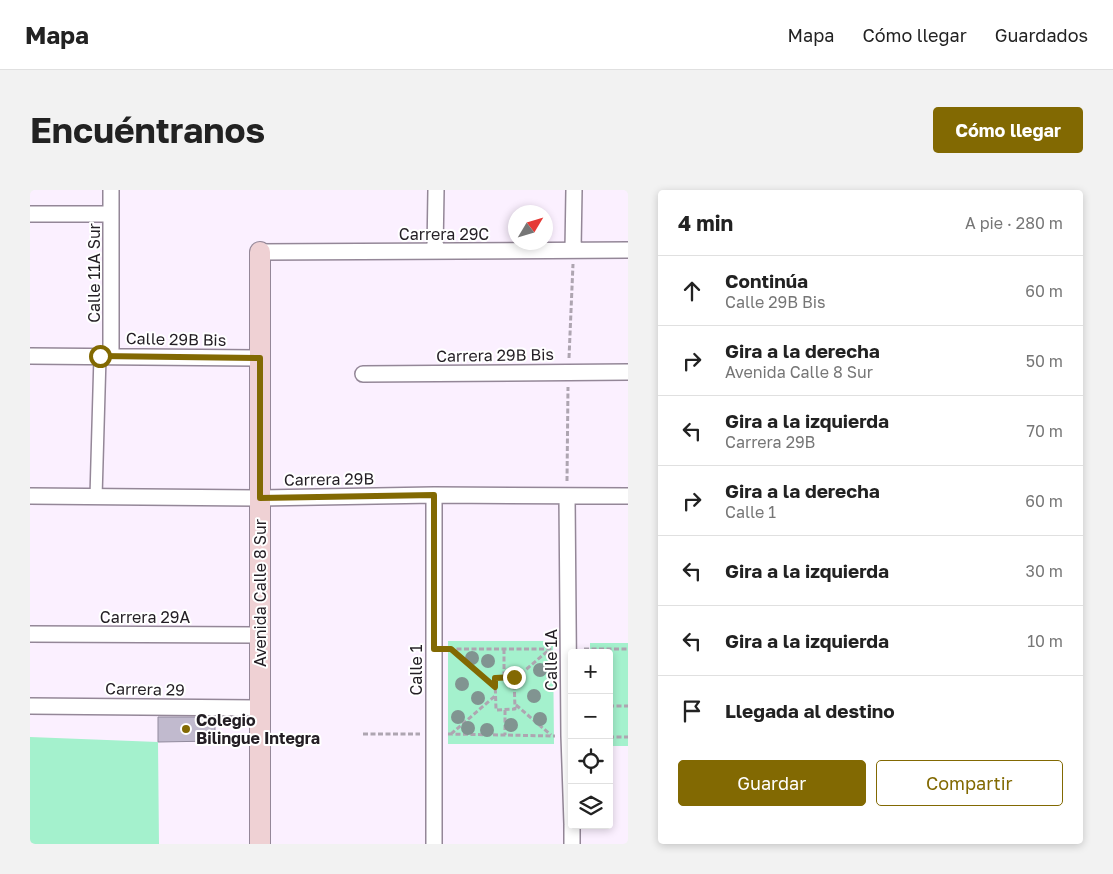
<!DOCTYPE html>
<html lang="es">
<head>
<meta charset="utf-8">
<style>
	body { margin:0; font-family:"Golos Text",sans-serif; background:#f2f2f2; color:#222 }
	.controls { position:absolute; right:15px; bottom:15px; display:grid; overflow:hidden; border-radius:5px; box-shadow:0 2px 8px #0003 }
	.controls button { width:45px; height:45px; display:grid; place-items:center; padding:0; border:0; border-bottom:1px solid #e0e0e0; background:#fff; color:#222; font:25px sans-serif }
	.compass { position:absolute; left:478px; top:15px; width:45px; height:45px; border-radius:50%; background:#fff; box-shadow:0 2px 8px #0003; rotate:52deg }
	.stop { position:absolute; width:15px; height:15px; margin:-11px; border:4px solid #826902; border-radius:50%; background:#fff }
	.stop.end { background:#826902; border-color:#fff; box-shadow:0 1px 5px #0008 }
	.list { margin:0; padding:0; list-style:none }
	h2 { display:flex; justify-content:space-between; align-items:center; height:65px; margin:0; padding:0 20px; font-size:21px }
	h2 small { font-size:16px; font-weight:400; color:#767676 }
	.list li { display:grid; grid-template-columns:32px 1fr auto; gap:15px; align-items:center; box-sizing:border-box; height:70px; padding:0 20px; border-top:1px solid #e0e0e0 }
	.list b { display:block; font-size:19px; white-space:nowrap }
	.list p { margin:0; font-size:16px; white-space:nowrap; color:#767676 }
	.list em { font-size:16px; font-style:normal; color:#767676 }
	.actions { display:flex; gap:10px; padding:15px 20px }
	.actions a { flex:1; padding:11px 0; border:1px solid #826902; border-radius:5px; text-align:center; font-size:18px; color:#826902 }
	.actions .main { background:#826902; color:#fff }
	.icon { flex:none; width:28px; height:28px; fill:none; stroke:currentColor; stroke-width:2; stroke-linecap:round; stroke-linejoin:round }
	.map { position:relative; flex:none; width:598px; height:654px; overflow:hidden; border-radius:5px }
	header { display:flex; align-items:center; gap:30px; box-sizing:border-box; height:70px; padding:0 25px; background:#fff; border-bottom:1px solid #e0e0e0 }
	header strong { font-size:24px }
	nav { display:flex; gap:28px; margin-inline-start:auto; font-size:18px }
	.intro { display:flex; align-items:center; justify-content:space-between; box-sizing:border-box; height:120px; padding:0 30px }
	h1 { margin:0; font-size:35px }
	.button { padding:12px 22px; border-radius:5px; background:#826902; color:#fff; font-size:18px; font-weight:700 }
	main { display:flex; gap:30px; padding:0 30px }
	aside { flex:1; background:#fff; border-radius:5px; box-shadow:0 2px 8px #0003 }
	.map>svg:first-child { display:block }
</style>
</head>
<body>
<header>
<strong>Mapa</strong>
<nav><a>Mapa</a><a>Cómo llegar</a><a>Guardados</a></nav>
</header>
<div class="intro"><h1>Encuéntranos</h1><a class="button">Cómo llegar</a></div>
<main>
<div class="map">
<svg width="598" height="654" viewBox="0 0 598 654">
	<rect width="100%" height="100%" fill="#fbf0ff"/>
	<!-- green -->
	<path fill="#a4f1cd" d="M418,451h105l1,103h-106z
		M560,453h38v103h-19v-93h-19z
		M0,547l128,5 1,102h-129z"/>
	<!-- building -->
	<path fill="#c1bace" stroke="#918a9d" d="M128,527h57v24l-57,1z"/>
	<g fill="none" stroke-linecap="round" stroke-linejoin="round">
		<defs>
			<path id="pedestrian" d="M66,307l4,-141"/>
			<path id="minor" d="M0,24h81
				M543,60l1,-60
				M405,61l1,-61
				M230,62l368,-2
				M0,166l230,2
				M81,166v-166
				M333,184l265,-2
				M404,305v349
				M0,306l230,2 174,-3 194,1
				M537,306l2,240 3,88
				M0,444l230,1
				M0,516l230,2
				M542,635v19"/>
			<path id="secondary" d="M230,654v-592"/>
		</defs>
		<!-- pedestrian casing -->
		<use href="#pedestrian" stroke="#948798" stroke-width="14"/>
		<!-- minor casing -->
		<use href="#minor" stroke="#948798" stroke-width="18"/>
		<!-- secondary casing -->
		<use href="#secondary" stroke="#948798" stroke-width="22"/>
		<!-- path -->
		<path stroke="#aea5b1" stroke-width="3" stroke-dasharray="5 2.5" stroke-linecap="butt" d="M539,168l4,-94
			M537,291l1,-94
			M419,459h104
			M422,459l43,38
			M474,459v28
			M554,459h44
			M484,487l1,32 -19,1 -1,-32z
			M485,489l35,-30
			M486,515l35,30
			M579,516h19
			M475,520v25
			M333,544h57
			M418,544l107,2
			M421,544l44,-38
			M579,547h19"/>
		<!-- pedestrian -->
		<use href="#pedestrian" stroke="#fff" stroke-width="11"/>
		<!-- minor -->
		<use href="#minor" stroke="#fff" stroke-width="15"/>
		<!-- secondary -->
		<use href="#secondary" stroke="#efd1d4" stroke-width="20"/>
	</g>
	<!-- trees -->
	<g fill="#819491">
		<circle cx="442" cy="468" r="7"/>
		<circle cx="458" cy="471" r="7"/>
		<circle cx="510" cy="480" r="7"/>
		<circle cx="432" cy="494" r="7"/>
		<circle cx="504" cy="506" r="7"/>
		<circle cx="448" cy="508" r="7"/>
		<circle cx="428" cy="527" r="7"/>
		<circle cx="510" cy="529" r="7"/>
		<circle cx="481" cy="535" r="7"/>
		<circle cx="438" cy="538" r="7"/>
		<circle cx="457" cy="540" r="7"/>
	</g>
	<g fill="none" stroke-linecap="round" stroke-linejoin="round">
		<!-- route -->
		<path stroke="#826902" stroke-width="6" d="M70,166l160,2v140l174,-3v154h17l44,38v-9l19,-1"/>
	</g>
	<!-- markers -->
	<circle fill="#826902" stroke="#fff" stroke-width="2" cx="156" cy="539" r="5"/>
	<g text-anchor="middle" stroke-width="4" stroke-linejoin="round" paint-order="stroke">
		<!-- street labels -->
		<g font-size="16" fill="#231e24" stroke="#fff">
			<text x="414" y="50">Carrera 29C</text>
			<text transform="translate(64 83) rotate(-90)" y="6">Calle 11A Sur</text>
			<text transform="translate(146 149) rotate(1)" y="6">Calle 29B Bis</text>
			<text transform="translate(465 165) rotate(-1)" y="6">Carrera 29B Bis</text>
			<text transform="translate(299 289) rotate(-1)" y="6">Carrera 29B</text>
			<text transform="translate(230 403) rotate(-90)" y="6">Avenida Calle 8 Sur</text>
			<text x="115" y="433">Carrera 29A</text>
			<text transform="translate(521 470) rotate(-90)" y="6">Calle 1A</text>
			<text transform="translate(386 480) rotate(-90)" y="6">Calle 1</text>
			<text transform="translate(115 499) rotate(1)" y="6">Carrera 29</text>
		</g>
		<!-- poi labels -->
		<g font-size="16" font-weight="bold" fill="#231e24" stroke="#fff" text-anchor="start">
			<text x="166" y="536">Colegio<tspan x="166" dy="18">Bilingue Integra</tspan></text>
		</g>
	</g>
</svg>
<div class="controls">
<button>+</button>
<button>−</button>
<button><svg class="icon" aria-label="locate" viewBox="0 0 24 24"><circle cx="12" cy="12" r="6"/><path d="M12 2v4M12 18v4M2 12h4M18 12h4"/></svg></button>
<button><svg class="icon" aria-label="layers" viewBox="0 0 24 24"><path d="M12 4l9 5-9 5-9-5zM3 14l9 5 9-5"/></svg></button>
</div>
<svg class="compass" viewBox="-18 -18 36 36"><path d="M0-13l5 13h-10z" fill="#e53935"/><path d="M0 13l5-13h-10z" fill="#767676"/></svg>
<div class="stop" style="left:70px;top:166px"></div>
<div class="stop end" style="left:484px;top:487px"></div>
</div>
<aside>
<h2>4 min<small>A pie · 280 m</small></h2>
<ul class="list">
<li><svg class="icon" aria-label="ahead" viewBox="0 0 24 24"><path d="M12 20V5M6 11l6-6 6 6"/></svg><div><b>Continúa</b><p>Calle 29B Bis</p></div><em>60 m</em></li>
<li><svg class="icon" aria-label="right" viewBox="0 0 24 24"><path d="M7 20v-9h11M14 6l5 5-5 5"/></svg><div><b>Gira a la derecha</b><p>Avenida Calle 8 Sur</p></div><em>50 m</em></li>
<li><svg class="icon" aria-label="left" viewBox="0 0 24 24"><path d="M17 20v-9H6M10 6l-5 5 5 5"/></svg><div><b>Gira a la izquierda</b><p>Carrera 29B</p></div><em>70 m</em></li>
<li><svg class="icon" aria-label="right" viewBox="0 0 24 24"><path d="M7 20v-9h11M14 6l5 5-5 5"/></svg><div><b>Gira a la derecha</b><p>Calle 1</p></div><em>60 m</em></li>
<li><svg class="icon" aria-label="left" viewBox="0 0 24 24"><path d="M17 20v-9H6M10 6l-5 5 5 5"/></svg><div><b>Gira a la izquierda</b></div><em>30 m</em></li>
<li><svg class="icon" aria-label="left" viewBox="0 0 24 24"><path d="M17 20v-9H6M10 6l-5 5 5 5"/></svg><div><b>Gira a la izquierda</b></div><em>10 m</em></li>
<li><svg class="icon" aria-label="arrive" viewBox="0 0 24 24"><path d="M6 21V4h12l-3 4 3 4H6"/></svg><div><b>Llegada al destino</b></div></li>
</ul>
<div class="actions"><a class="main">Guardar</a><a>Compartir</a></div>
</aside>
</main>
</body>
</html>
